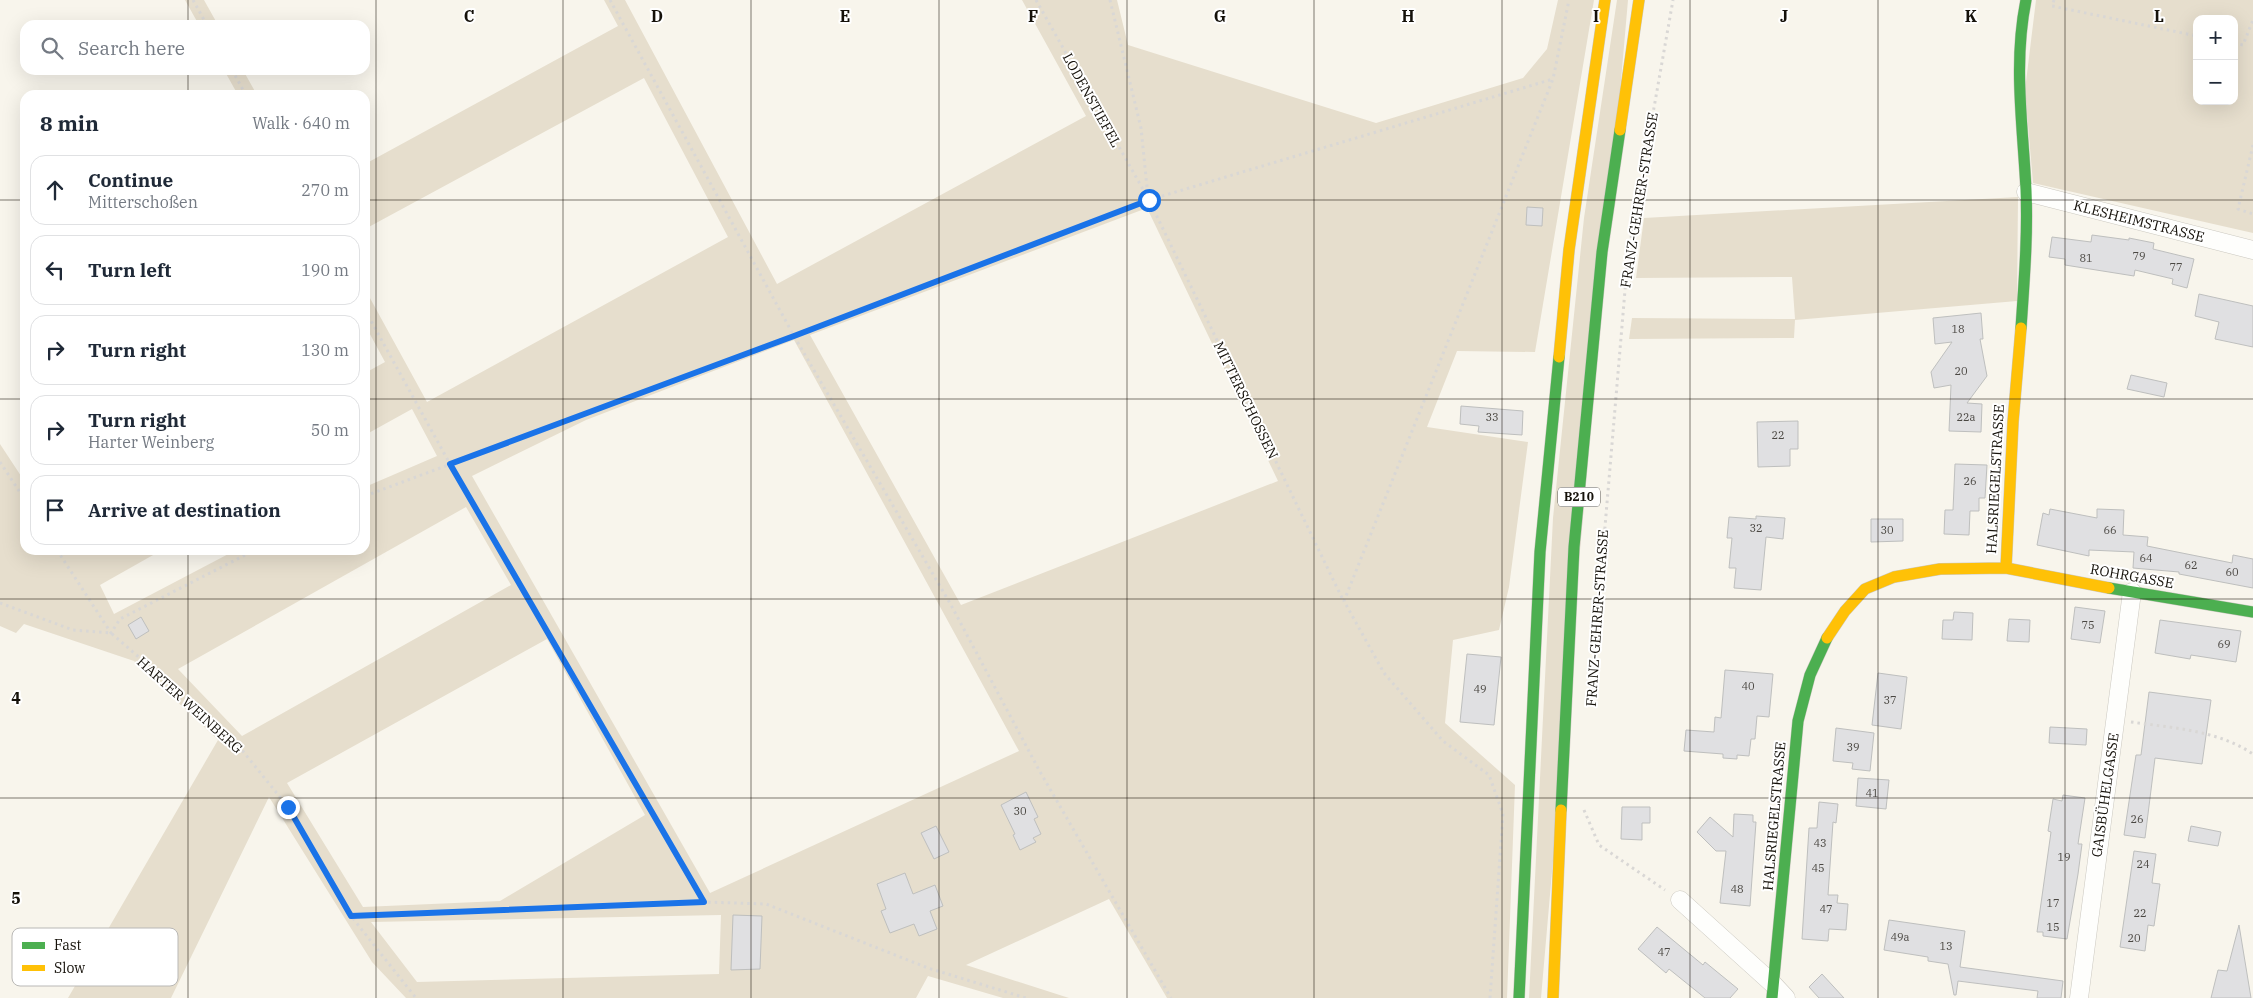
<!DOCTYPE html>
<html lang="en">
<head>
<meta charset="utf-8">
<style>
	body { margin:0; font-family:"IBM Plex Serif",serif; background:#f2f2f3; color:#1f2937 }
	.controls { position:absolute; right:15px; top:15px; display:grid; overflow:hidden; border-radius:10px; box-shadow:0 5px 20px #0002 }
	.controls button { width:45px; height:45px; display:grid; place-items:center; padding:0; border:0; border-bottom:1px solid #e0e1e3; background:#fff; color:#1f2937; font:25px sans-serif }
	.stop { position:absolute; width:15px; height:15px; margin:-11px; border:4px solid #1a73e8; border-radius:50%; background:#fff }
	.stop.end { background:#1a73e8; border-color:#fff; box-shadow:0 1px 5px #0008 }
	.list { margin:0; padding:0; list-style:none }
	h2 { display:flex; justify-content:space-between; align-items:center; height:65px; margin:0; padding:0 20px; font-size:21px }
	h2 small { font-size:16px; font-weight:400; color:#747a83 }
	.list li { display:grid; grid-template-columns:32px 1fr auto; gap:15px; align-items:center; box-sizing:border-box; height:70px; margin:0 10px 10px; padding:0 10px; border:1px solid #e0e1e3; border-radius:15px }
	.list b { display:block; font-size:19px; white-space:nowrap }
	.list p { margin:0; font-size:16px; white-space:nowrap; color:#747a83 }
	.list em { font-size:16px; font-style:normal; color:#747a83 }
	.icon { flex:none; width:28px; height:28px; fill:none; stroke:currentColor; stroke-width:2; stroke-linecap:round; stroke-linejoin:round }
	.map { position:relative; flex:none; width:2253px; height:998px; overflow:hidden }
	.search { position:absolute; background:#fff; box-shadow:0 5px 20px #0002; left:20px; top:20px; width:350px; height:55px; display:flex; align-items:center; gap:12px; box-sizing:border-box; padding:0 18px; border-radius:15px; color:#747a83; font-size:19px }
	.panel { position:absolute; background:#fff; box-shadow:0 5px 20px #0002; left:20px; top:90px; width:350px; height:465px; border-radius:15px }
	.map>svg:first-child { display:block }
</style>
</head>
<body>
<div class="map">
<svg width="2253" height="998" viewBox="0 0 2253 998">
	<rect width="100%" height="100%" fill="#f8f5ec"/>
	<!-- green -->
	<path fill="#e6decd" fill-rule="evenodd" d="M185,0h19l14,25h-19z
		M604,0h21l152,284 309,-168 -64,-116h95l11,45 248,78 147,-45 24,-29 11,-49h36l-59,352 -78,-1 -30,76 101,15 -19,145 -10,43 -46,10 -8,83 70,62 -8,213h-340l-58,-99 -143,66 103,33h-66l-75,-22 -12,22h-510l-34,-36 -103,-165 -98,201h-103l150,-258 -84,-79 -110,-37 -8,9 -16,-7v-182l25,38v68h137l-62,35 14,29 122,-64h129v-63l72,-31 -25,-47 -47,26v-62l20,-11 -20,-37v-36l62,113 301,-165 -84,-159 -279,151v-65l253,-138zM1147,208l131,273 -317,124 -151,-270zM794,340l225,411 -309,142 -238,-417 114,-56zM466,507l45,78 -269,151 -64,-67zM547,639l98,176 -145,86 -137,6 -76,-124zM721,915l-2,59 -302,8 -46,-60z
		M1617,0h11l-87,998h-12l24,-480 31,-300z
		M2036,0h217v233l-220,-50 -8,-93zM2197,19h37v82h-37z
		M224,70h19l14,25h-19z
		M2018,197l-1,104 -222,19 -1,18 -165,1 3,-21 163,1 -3,-42 -156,1 8,-60z"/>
	<!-- building -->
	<path fill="#e0e0e2" stroke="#bebfbe" d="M1527,207l16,1 -1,18 -16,-1z
		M2092,235l37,5v-2l25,5 -1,6 41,10 -7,29 -15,-4 1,-5 -38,-9 -1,6 -69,-11v-6l-16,-2 3,-20 39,5z
		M2199,294l54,12v41l-38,-8 4,-17 -24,-6z
		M1981,313l2,26h-3l7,37 -20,27 15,1 -1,28 -32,-1 2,-46 -17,3 -3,-16 21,-30 -17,2 -2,-26z
		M2131,375l36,8 -3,14 -37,-8z
		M1461,406l62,5 -1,24 -44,-3 1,-6 -19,-2z
		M1798,421v28h-8v17l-32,1 -1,-45z
		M1955,464l32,1 -2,33h-6v13h-9l-1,24 -25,-1 1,-24h8z
		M2050,509l47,9v-9l27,1 -1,25 25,2 -1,9 85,17 1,-8 20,4v29l-74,-14v-2l-46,-4 1,-16 -45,-2v6l-52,-11 6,-32 6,2z
		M1756,516l29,2 -2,21 -17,-2 -5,53 -27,-2 2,-20h-7l3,-30h-5l2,-21 27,2z
		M1871,519h32v22l-32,1z
		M2075,607l30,4 -5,32 -29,-4z
		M1954,612l19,1 -1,27 -30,-1 1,-19h10z
		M141,617l8,14 -13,8 -8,-14z
		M2009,619l21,1 -1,22 -22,-1z
		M2160,620l81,11 -5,31 -45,-7 -1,4 -35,-6z
		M1467,654l34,3 -7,68 -34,-3z
		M1725,670l48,4 -4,43 -12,-1 -2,23h-4l-2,17 -12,-1v4l-14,-1v-4l-39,-3 2,-21 28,2 1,-15 6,1z
		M1878,673l29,4 -6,52 -29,-4z
		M2149,692l62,8 -9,64 -47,-6 -10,80 -21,-3 12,-80h5z
		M2050,727l37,2 -1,16 -37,-2z
		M1836,728l38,5 -4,38 -18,-2 1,-6 -20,-2z
		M1858,778l31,2 -3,29 -30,-3z
		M1026,792l12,25 -4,2 7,15 -8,4 3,4 -16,8 -7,-15 2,-1 -14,-29z
		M2063,795l22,3 -7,46h4l-4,30 -11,65 -24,-3v-4h-6l14,-100 -3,-1 5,-32 9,2z
		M1819,802l19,2 -2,19 -3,-1 -5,73h10l-1,8 11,1 -2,26 -17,-1 -1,12 -26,-2 7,-111h8z
		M1622,807h28v16h-8v17l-21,-1z
		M1734,814l19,1v7h3l-6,84 -30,-3 6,-52h-10l-19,-19 13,-15 23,20z
		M936,826l13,26 -15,7 -13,-26z
		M2191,826l30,6 -3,14 -30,-5z
		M2134,851l22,3 -4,29 8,1 -6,42 -6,-1 -3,26 -25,-4z
		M905,873l8,21 22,-9 8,21 -13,5 7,18 -18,7 -5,-12 -24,9 -9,-22 5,-2 -9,-25z
		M733,915l29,1 -2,53 -29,1z
		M1889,920l76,11 -5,36 103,14 -2,17h-24l1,-7 -80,-10 -2,14h-2l-6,-31 -20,-3v-4l-44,-7z
		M2239,925l12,73h-40l7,-28 9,1z
		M1657,927l46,38 2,-3 33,27 -8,9h-25l-36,-29 -3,4 -28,-24z
		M1822,974l22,24h-25l-10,-11z"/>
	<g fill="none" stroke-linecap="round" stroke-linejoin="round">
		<defs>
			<path id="street" d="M2026,192l227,58
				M1680,900l93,84 13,14
				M2079,998l53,-406"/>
			<path id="fast" d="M2021,328c3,-45 7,-93 5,-138 -3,-64 -13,-126 0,-190
				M2109,588l144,24
				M1561,810l13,-263 28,-295 18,-122
				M1519,998l21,-446 19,-195
				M1772,998l26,-277 12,-46 17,-37"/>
			<path id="slow" d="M1620,130l19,-130
				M1559,357l10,-107 36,-250
				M2006,568l7,-146 8,-94
				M1827,638l18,-27 20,-22 29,-12 46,-8 66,-1 103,20
				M1553,998l8,-188"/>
		</defs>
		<!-- street casing -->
		<use href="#street" stroke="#cbc8c0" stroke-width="19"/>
		<!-- fast casing -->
		<use href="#fast" stroke="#cbc8c0" stroke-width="12"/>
		<!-- slow casing -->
		<use href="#slow" stroke="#cbc8c0" stroke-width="12"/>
		<!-- path -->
		<path stroke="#d9d7d5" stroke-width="3" stroke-dasharray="2.5 4" stroke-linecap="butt" d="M193,0l14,25
			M610,0l184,336 157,269 88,165 132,228
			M1036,0l113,200 194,400
			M1110,0l31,128 7,69
			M2054,0l-2,6 145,30
			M2234,43l9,2 10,-25
			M232,70l14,25
			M2253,145l-15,64 15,5
			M365,310l85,154 254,438
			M0,462l25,38
			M365,496l429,-160 355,-136 404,-121
			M57,550l54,83 9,-14 135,-69
			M0,603l73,27 38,3 122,106 55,68 63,109 65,82
			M1590,704l38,-449 45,-255
			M2131,722c42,6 86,8 122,32
			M1584,810l15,35 66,45
			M351,916l353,-14 62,2 162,64 98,30
			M1490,998l13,-184 -14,-39 -46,-34 -59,-68 -40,-72 209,-522 16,-79"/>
		<!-- street -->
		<use href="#street" stroke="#fefefc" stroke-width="18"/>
		<!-- fast -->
		<use href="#fast" stroke="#4caf50" stroke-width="11"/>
		<!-- slow -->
		<use href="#slow" stroke="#ffc107" stroke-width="11"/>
	</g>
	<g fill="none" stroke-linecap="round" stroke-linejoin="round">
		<!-- route -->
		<path stroke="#1a73e8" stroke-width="6" d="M288,807l63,109 353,-14 -254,-438 344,-128 355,-136"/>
	</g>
	<!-- grid -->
	<path fill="none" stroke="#15110a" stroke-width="1" stroke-opacity="0.55" d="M188,0v25M376,0v998M563,0v998M751,0v998M939,0v998M1127,0v998M1314,0v998M1502,0v998M1690,0v998M1878,0v998M2065,0v998M188,70v25M0,200h25M365,200h1888M0,399h25M365,399h1888M188,550v448M0,599h2253M0,798h2253"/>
	<g text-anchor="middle" stroke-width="4" stroke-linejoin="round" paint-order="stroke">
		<!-- number labels -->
		<g font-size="11" fill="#4a4742">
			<text x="2139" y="260">79</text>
			<text x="2086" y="262">81</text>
			<text x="2176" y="271">77</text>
			<text x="1958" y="333">18</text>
			<text x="1961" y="375">20</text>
			<text x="1492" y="421">33</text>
			<text x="1966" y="421">22a</text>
			<text x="1778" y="439">22</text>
			<text x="1970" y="485">26</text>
			<text x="1756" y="532">32</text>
			<text x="1887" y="534">30</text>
			<text x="2110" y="534">66</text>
			<text x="2146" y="562">64</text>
			<text x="2191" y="569">62</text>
			<text x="2232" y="576">60</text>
			<text x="2088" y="629">75</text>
			<text x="2224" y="648">69</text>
			<text x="1748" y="690">40</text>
			<text x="1480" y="693">49</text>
			<text x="1890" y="704">37</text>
			<text x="1853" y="751">39</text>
			<text x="1872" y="797">41</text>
			<text x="1020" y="815">30</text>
			<text x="2137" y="823">26</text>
			<text x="1820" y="847">43</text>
			<text x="2064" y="861">19</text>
			<text x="2143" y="868">24</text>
			<text x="1818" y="872">45</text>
			<text x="1737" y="893">48</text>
			<text x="2053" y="907">17</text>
			<text x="1826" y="913">47</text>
			<text x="2140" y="917">22</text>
			<text x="2053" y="931">15</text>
			<text x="1900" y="941">49a</text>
			<text x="2134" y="942">20</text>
			<text x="1946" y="950">13</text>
			<text x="1664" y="956">47</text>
		</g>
		<!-- shield labels -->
		<rect fill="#fff" stroke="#5b5854" stroke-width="1" x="1558" y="487.5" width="42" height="19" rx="4"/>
		<g font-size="12" font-weight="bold" fill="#15110a">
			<text x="1579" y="501">B210</text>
		</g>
		<!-- street labels -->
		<g font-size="14" fill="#15110a" stroke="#fff">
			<text transform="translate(1092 100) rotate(61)" y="5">LODENSTIEFEL</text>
			<text transform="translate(1639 200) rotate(-81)" y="5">FRANZ-GEHRER-STRASSE</text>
			<text transform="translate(2139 221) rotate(14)" y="5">KLESHEIMSTRASSE</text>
			<text transform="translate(1246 400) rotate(64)" y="5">MITTERSCHOSSEN</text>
			<text transform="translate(1995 479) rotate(-87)" y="5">HALSRIEGELSTRASSE</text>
			<text transform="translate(2132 576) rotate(10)" y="5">ROHRGASSE</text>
			<text transform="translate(1597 618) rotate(-86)" y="5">FRANZ-GEHRER-STRASSE</text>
			<text transform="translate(190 705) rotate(42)" y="5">HARTER WEINBERG</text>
			<text transform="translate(2105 795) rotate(-82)" y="5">GAISBÜHELGASSE</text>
			<text transform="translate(1774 816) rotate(-85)" y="5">HALSRIEGELSTRASSE</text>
		</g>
	</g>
	<!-- legend -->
	<rect x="12" y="928" width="166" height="58" rx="8" fill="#fff" stroke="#b9b8b6" stroke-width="1"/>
	<rect x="22" y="942" width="23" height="7" fill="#4caf50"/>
	<rect x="22" y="965" width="23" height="6" fill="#ffc107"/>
	<g font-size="14" fill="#15110a">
		<text x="54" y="950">Fast</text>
		<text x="54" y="973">Slow</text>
	</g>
	<g font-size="16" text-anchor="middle" font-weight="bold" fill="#15110a" stroke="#fff" stroke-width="4" stroke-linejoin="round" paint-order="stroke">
		<text x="469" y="22">C</text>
		<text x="657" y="22">D</text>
		<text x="845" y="22">E</text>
		<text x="1033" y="22">F</text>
		<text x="1220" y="22">G</text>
		<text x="1408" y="22">H</text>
		<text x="1596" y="22">I</text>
		<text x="1784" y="22">J</text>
		<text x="1971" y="22">K</text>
		<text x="2159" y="22">L</text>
		<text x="16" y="704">4</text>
		<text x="16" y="904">5</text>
	</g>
</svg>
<div class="controls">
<button>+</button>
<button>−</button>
</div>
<div class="stop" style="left:1149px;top:200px"></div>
<div class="stop end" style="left:288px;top:807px"></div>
<div class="search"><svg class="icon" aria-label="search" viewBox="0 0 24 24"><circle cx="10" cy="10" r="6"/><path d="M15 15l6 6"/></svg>Search here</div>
<section class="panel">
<h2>8 min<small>Walk · 640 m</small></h2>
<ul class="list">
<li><svg class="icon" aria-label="ahead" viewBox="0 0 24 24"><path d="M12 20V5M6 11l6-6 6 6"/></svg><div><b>Continue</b><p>Mitterschoßen</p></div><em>270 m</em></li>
<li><svg class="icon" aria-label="left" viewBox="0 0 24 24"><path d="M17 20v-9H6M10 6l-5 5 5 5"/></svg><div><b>Turn left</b></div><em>190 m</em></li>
<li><svg class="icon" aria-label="right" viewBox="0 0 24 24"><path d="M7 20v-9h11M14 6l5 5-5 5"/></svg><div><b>Turn right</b></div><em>130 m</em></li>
<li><svg class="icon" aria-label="right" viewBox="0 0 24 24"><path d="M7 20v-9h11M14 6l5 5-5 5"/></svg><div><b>Turn right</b><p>Harter Weinberg</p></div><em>50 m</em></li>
<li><svg class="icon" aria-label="arrive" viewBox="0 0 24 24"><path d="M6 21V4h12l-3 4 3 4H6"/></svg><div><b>Arrive at destination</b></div></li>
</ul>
</section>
</div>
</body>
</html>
